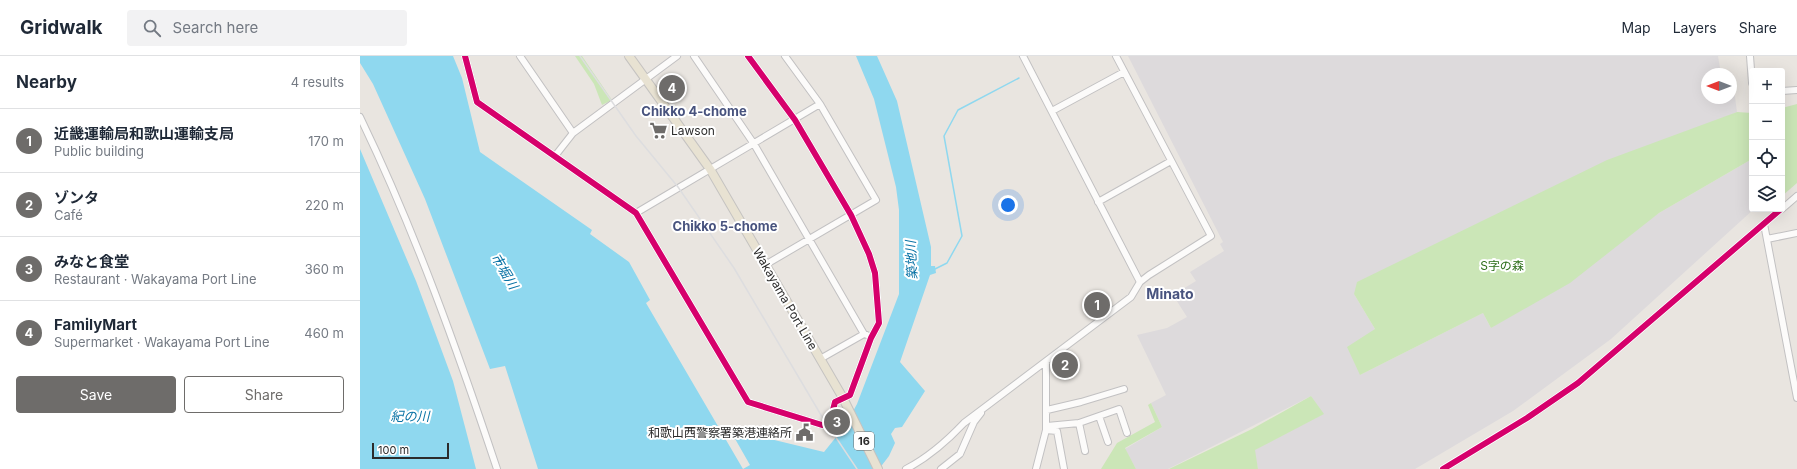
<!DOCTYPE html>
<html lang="en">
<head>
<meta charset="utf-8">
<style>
	body { margin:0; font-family:Inter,"Noto Sans JP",sans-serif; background:#f2f2f3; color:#1f2937 }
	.controls { position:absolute; right:12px; top:12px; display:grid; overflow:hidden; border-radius:4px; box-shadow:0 4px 16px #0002 }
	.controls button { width:36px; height:36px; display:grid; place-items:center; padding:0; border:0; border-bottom:1px solid #e0e1e3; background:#fff; color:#1f2937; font:20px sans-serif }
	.compass { position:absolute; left:1341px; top:12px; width:36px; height:36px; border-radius:50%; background:#fff; box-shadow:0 4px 16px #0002; rotate:270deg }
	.scale { position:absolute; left:12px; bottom:10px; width:77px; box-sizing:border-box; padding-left:4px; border:2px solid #2b2b2b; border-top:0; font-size:11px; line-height:14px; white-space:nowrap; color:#2b2b2b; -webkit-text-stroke:3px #fff; paint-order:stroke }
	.you { position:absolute; left:648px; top:149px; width:14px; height:14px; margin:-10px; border:3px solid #fff; border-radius:50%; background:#1a73e8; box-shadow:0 0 0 6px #1a73e833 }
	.badge { display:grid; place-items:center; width:26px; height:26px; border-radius:50%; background:#6e6c6a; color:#fff; font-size:13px; font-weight:700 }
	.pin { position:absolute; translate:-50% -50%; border:2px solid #fff; box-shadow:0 1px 4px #0006 }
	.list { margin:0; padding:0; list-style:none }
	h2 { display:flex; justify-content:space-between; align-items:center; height:52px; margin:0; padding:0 16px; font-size:17px }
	h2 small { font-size:13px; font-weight:400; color:#747a83 }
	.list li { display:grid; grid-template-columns:26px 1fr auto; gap:12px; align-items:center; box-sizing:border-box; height:64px; padding:0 16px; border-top:1px solid #e0e1e3 }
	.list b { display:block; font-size:15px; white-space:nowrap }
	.list p { margin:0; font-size:13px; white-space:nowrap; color:#747a83 }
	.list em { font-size:13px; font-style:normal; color:#747a83 }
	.actions { display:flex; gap:8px; padding:12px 16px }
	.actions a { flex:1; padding:9px 0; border:1px solid #6e6c6a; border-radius:4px; text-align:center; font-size:14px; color:#6e6c6a }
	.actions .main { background:#6e6c6a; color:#fff }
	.icon { flex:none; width:22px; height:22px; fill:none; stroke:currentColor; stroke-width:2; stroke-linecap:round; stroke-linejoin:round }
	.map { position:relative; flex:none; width:1437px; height:413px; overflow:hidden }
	header { display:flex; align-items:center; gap:24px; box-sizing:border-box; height:56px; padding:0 20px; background:#fff; border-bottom:1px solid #e0e1e3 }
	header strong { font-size:19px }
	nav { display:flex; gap:22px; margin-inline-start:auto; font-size:14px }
	.search { width:280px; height:36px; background:#f2f2f3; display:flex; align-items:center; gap:10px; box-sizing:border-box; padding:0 14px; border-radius:4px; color:#747a83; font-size:15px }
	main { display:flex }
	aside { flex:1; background:#fff }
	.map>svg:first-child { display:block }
</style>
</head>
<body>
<header>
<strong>Gridwalk</strong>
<div class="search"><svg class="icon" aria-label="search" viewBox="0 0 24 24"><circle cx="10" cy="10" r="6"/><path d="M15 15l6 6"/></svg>Search here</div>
<nav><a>Map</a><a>Layers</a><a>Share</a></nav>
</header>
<main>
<aside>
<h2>Nearby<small>4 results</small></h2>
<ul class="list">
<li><span class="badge">1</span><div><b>近畿運輸局和歌山運輸支局</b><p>Public building</p></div><em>170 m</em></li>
<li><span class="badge">2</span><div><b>ゾンタ</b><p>Café</p></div><em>220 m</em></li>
<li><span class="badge">3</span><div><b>みなと食堂</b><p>Restaurant · Wakayama Port Line</p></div><em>360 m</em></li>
<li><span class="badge">4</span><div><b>FamilyMart</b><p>Supermarket · Wakayama Port Line</p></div><em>460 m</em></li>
</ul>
<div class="actions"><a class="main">Save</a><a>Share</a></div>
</aside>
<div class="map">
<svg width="1437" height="413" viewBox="0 0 1437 413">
	<rect width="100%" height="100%" fill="#e9e5e0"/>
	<!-- industrial -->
	<path fill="#dddadc" d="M768,0h590l3,18h-14v24h24v-16h2l4,30 -383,182 21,35 -15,46 123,-62 8,15 168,-115 93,-54v50h2l-143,130 -98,72 -98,58h-157l-4,-19 69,-36 -12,-18 -143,73h-32l-11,-20 37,-22 -11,-24 15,-8 -29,-60 30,-7 20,-11 -14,-22 23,-14 -6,-9 34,-21 -4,-7 3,-2z"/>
	<!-- green -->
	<path fill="#cbe6b7" d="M215,0h7l30,44 -10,5 -8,-21z
		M1437,48v79l-15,13v-88z
		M1377,56l15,1v46l-93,54 -89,70 -79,45 -8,-15 -123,62 -13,-28 28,-18 -21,-35 3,-12 250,-122z
		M951,340l13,18 -69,36 3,19h-89l83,-40z
		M791,347l11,24 -37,21 11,21h-35l16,-26 38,-21 -7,-17z"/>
	<!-- water -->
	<path fill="#8fd8ef" d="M0,0h93l9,22 18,74 112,78 -2,4 39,28 21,38 -4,3 97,166 7,-4 -16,-28 7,-5 83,20 21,-26 12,-22 42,-110v-84l-3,-23 -22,-88 -18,-43h21l20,45 34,146v19h4l1,7 -6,2 -30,87 25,29 -23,36 -7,1 -4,6 4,9 -6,13 -10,13h-341l-33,-103 -15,3 -65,-170 -52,-115 -13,-21z
		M0,93l56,132 37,100 23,88h-116z"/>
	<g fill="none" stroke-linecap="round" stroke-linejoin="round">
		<!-- stream -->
		<path stroke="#8fd8ef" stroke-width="1.5" d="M575,213l12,-6 15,-27 -18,-100 14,-26 61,-32"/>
		<defs>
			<path id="minor" d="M105,0l12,46 159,111 112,189 74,23 8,-3 5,-20 15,-7 21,-57 8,-15 -4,-50 -6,-19 -18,-39 -56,-95 -47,-64
				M160,0l53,77
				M334,0l60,88 110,190
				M663,0l117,226
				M1390,0l2,27
				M1422,35l15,-1
				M692,55l72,-39
				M0,61c55,114 97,232 137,352
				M195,100l18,-23 104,-77
				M738,146l73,-41
				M1422,153l15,-13
				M276,157l184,-109
				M1404,168l33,174
				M1407,183l30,-6
				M405,209l111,-65 -56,-96 -35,-48
				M460,303l44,-25 3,1
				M687,354l34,-8 43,-13
				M739,360l9,26
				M719,367l6,28
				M687,370l32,-3 40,-14 8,24
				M686,374l11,1 7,38
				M546,413c23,-12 41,-28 58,-46l167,-126 9,-15 9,-7 62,-39 -95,-180
				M581,413l19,-15 14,-32 7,-9
				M676,413l10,-39v-68
				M1083,413l84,-51 51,-35 203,-174"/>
			<path id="major" d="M269,0l81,113 133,229 35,71"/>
		</defs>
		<!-- minor casing -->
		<use href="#minor" stroke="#c2c1c2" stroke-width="8"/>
		<!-- major casing -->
		<use href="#major" stroke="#c5c3c1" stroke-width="10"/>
		<!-- minor -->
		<use href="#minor" stroke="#fcfbfa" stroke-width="6"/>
		<!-- major -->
		<use href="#major" stroke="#e8e2d2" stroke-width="8"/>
		<!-- rail -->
		<path stroke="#dddddf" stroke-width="1.5" d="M220,0l56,80 42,51 56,81 87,147 36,54"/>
		<defs>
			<path id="cycleway" d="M105,0l12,46 159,111 112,189 74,23 8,-3 5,-20 15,-7 21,-57 8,-15 -4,-50 -6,-19 -18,-39 -56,-95 -47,-64
				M1083,413l84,-51 51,-35 203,-174"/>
		</defs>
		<!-- cycleway casing -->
		<use href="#cycleway" stroke="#fff" stroke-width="8"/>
		<!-- cycleway -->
		<use href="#cycleway" stroke="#d6006c" stroke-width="6"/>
	</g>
	<!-- icons -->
	<defs>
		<symbol id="supermarket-bare" viewBox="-9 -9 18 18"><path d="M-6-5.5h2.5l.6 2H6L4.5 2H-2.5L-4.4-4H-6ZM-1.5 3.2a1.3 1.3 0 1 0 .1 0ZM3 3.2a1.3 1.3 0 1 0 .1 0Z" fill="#6e6c6a" stroke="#fff" stroke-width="2.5" paint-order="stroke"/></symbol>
		<symbol id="civic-bare" viewBox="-9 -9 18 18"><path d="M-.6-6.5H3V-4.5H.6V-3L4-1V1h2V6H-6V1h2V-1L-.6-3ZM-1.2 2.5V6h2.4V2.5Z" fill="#6e6c6a" stroke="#fff" stroke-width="2.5" paint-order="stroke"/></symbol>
	</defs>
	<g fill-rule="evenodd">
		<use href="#supermarket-bare" x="286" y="62" width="25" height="25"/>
		<use href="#civic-bare" x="432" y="364" width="25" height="25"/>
	</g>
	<g text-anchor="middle" stroke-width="4" stroke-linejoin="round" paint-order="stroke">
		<!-- shield labels -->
		<rect fill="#fff" stroke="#6b6b6b" stroke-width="1" x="494" y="376" width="20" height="18" rx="3"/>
		<g font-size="11" font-weight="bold" fill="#2b2b2b">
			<text x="504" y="389">16</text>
		</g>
		<!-- poi labels -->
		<g font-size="12" fill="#2b2b2b" stroke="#fff" text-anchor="start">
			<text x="311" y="79">Lawson</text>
			<text x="432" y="381" text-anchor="end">和歌山西警察署築港連絡所</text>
		</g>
		<!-- park labels -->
		<g font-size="12" fill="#2a6c16" stroke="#fff">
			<text x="1142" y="214">S字の森</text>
		</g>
		<!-- street labels -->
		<g font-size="12" fill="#2b2b2b" stroke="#fff">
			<text transform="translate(425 243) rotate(60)" y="4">Wakayama Port Line</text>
		</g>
		<!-- neighbourhood labels -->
		<g font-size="13" font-weight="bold" fill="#48537e" stroke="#fff">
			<text x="334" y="60">Chikko 4-chome</text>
			<text x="365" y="175">Chikko 5-chome</text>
		</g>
		<!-- water labels -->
		<g font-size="13" font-style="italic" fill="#0671a4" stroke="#fff">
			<text transform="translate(551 204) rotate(-93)" y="5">築地川</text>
			<text transform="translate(145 215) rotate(59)" y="5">市堀川</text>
			<text x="50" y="365">紀の川</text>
		</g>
		<!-- quarter labels -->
		<g font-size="14" font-weight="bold" fill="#48537e" stroke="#fff">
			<text x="810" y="243">Minato</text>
		</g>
	</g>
</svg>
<div class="controls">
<button>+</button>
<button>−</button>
<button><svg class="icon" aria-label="locate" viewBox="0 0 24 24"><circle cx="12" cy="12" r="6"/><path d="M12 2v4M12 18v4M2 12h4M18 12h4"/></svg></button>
<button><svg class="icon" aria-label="layers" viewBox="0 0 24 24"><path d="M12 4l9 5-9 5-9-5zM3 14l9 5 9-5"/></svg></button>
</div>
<svg class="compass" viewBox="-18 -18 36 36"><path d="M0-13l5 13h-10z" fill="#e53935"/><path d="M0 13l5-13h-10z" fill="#747a83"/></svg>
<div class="scale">100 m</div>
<div class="you"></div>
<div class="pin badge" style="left:737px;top:249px">1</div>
<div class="pin badge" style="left:705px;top:309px">2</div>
<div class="pin badge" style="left:477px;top:366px">3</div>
<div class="pin badge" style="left:312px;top:32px">4</div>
</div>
</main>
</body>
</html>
